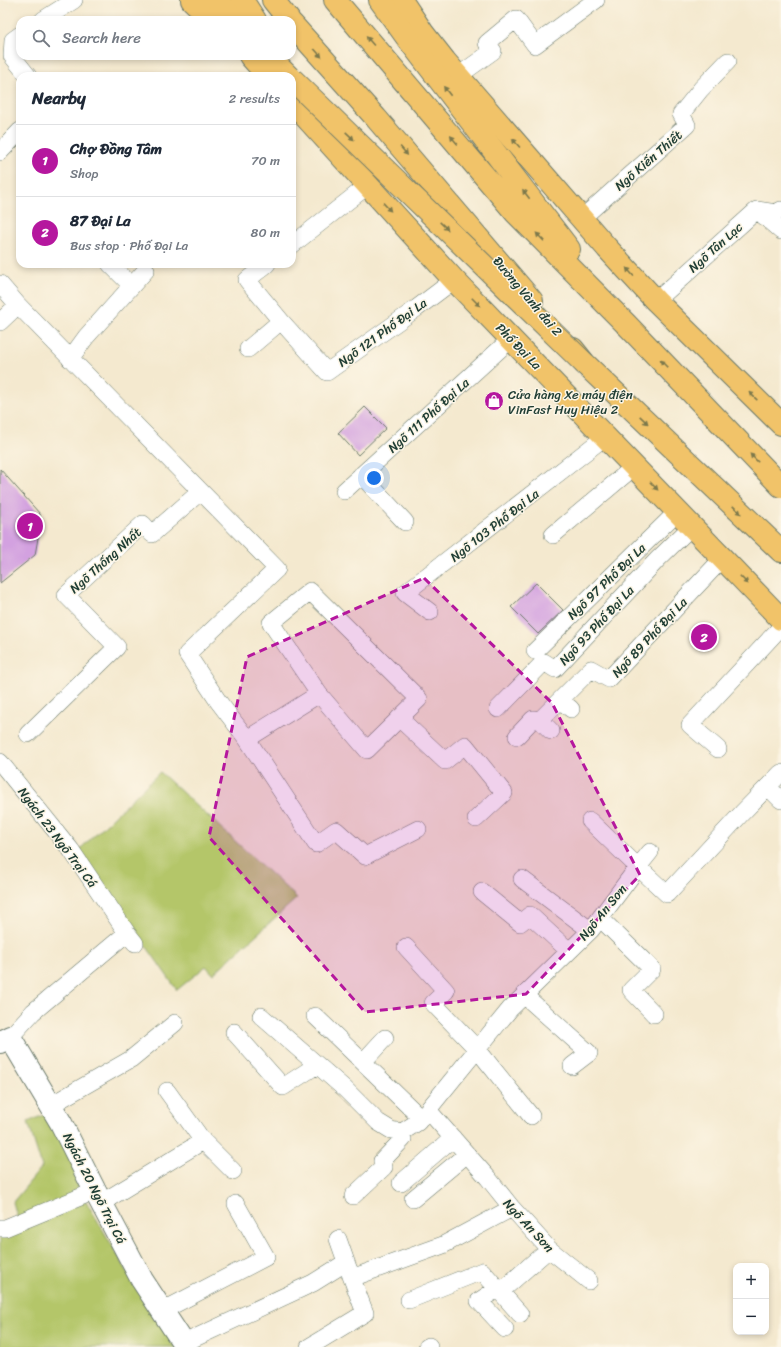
<!DOCTYPE html>
<html lang="en">
<head>
<meta charset="utf-8">
<style>
	body { margin:0; font-family:Sriracha,sans-serif; background:#f6f6f7; color:#1f2937 }
	.controls { position:absolute; right:12px; bottom:12px; display:grid; overflow:hidden; border-radius:8px; box-shadow:0 2px 6px #0003 }
	.controls button { width:36px; height:36px; display:grid; place-items:center; padding:0; border:0; border-bottom:1px solid #e0e1e3; background:#fff; color:#1f2937; font:20px sans-serif }
	.you { position:absolute; left:374px; top:478px; width:14px; height:14px; margin:-10px; border:3px solid #fff; border-radius:50%; background:#1a73e8; box-shadow:0 0 0 6px #1a73e833 }
	.badge { display:grid; place-items:center; width:26px; height:26px; border-radius:50%; background:#b5179e; color:#fff; font-size:13px; font-weight:700 }
	.pin { position:absolute; translate:-50% -50%; border:2px solid #fff; box-shadow:0 1px 4px #0006 }
	.list { margin:0; padding:0; list-style:none }
	h2 { display:flex; justify-content:space-between; align-items:center; height:52px; margin:0; padding:0 16px; font-size:17px }
	h2 small { font-size:13px; font-weight:400; color:#747a83 }
	.list li { display:grid; grid-template-columns:26px 1fr auto; gap:12px; align-items:center; box-sizing:border-box; height:72px; padding:0 16px; border-top:1px solid #e0e1e3 }
	.list b { display:block; font-size:15px; white-space:nowrap }
	.list p { margin:0; font-size:13px; white-space:nowrap; color:#747a83 }
	.list em { font-size:13px; font-style:normal; color:#747a83 }
	.icon { flex:none; width:22px; height:22px; fill:none; stroke:currentColor; stroke-width:2; stroke-linecap:round; stroke-linejoin:round }
	.map { position:relative; flex:none; width:781px; height:1347px; overflow:hidden }
	.search { position:absolute; background:#fff; box-shadow:0 2px 6px #0003; left:16px; top:16px; width:280px; height:44px; display:flex; align-items:center; gap:10px; box-sizing:border-box; padding:0 14px; border-radius:12px; color:#747a83; font-size:15px }
	.panel { position:absolute; background:#fff; box-shadow:0 2px 6px #0003; left:16px; top:72px; width:280px; height:196px; border-radius:12px }
	.map>svg:first-child { display:block }
</style>
</head>
<body>
<div class="map">
<svg width="781" height="1347" viewBox="0 0 781 1347">
	<rect width="100%" height="100%" fill="#fcf5e5"/>
	<filter id="ink" filterUnits="userSpaceOnUse"><feTurbulence type="fractalNoise" baseFrequency=".025" numOctaves="2"/><feDisplacementMap in="SourceGraphic" scale="8" xChannelSelector="R" yChannelSelector="G"/><feConvolveMatrix kernelMatrix="1 2 1 2 8 2 1 2 1" color-interpolation-filters="sRGB"/></filter>
	<filter id="wash" filterUnits="userSpaceOnUse"><feTurbulence type="fractalNoise" baseFrequency=".012" numOctaves="4" result="noise"/><feDisplacementMap in="SourceGraphic" scale="16" xChannelSelector="R" yChannelSelector="G"/><feGaussianBlur stdDeviation="0.9" result="paint"/><feColorMatrix in="noise" values="0 0 0 0 0 0 0 0 0 0 0 0 0 0 0 0 0 1.4 0 .05"/><feComposite in="paint" operator="in"/></filter>
	<g filter="url(#wash)">
		<rect width="100%" height="100%" fill="#f4e9cf"/>
		<!-- green -->
		<path fill="#b4c669" stroke="#6a824e" d="M160,772l137,126 -84,76 -7,-8 -29,24 -98,-140z
			M50,1112l42,84 -72,30 -7,-24 29,-35 -14,-45z
			M86,1201l48,82 44,64h-178v-114z"/>
		<g id="blocks">
			<!-- building -->
			<path fill="#d3a1e0" d="M365,407l21,21 -28,27 -20,-22z
				M0,469l40,45 1,7 -6,34 -35,28z
				M536,583l27,27 -25,24 -27,-27z"/>
		</g>
	</g>
	<g filter="url(#ink)">
		<use href="#blocks" fill-opacity="0" stroke="#6a796a" stroke-width="1"/>
		<g fill="none" stroke-linecap="round" stroke-linejoin="round">
			<defs>
				<path id="lane" d="M43,20l31,-20
					M20,35l-7,5 -1,16 16,20
					M458,76l35,-25 -6,-8 29,-24 19,26 61,-45
					M0,152l20,-21
					M757,210l24,21
					M582,218l105,-93 -6,-11 20,-25 27,-28
					M292,245l75,-59
					M110,264l22,22
					M267,264l-20,16 34,41 46,51 90,-64 37,-28
					M0,284l18,21 259,264 -90,85 31,47 29,38 69,105 20,-14 29,26 53,-27
					M656,301l101,-91 19,3 5,-3
					M0,322l18,-17
					M248,349l33,-28
					M70,359l16,-22 60,-67
					M361,475l44,47
					M344,491l168,-153
					M553,535l82,-69
					M310,591l109,108 -52,51 -48,-56 -48,-71z
					M430,612l-25,-19 201,-157
					M535,651l143,-140
					M560,700l11,9
					M498,709l46,-47 11,7 103,-110 34,-33
					M399,718l46,43 20,-16 39,48 -28,26
					M540,720l11,11
					M28,734l89,-87 -51,-52 77,-71 9,10 48,-42
					M517,736l16,-17 7,1 51,-51 18,10 114,-121
					M247,739l72,-45
					M718,749l-28,-24 91,-98
					M0,762l71,88 56,83 8,10
					M768,787l13,13
					M590,821l48,46 12,-15
					M522,879l68,51
					M482,892l38,31 10,-8 39,36
					M600,918l52,51 -21,21 23,24
					M406,947l40,44 -13,12 44,46 54,67
					M524,995l65,58 -17,13
					M261,1016l84,73 33,33 13,8 11,2 16,-10 92,-113 81,-79 47,-63 29,27 75,-81 39,-40
					M315,1016l106,102
					M234,1032l49,55 34,-22
					M10,1037l23,-25 94,-79
					M363,1062l22,-24
					M167,1091l36,50 30,30
					M51,1105l80,-46 44,-36
					M428,1110l60,68 24,30 37,41 40,32
					M401,1183l52,-45
					M353,1196l31,-29 -2,-6 21,-22 -1,-7
					M413,1199l54,-45
					M101,1203l102,-62
					M0,1228h5l90,-37
					M338,1239l13,37 9,-1 83,-30 69,-37
					M497,1289l-18,12 26,28
					M500,1292l49,-43
					M409,1300l73,-29 38,43
					M162,1311l104,-54 -30,-53
					M184,1343l129,-60 32,-20
					M309,1347l56,-34 -14,-37
					M427,1347l2,-1"/>
				<path id="street" d="M0,1042l10,-5 51,86 34,68 47,89 44,67"/>
				<path id="primary" d="M192,0l21,20
					M242,0l13,20
					M401,0l22,33 22,28 162,187 49,53 125,123
					M250,56l18,20
					M292,102l162,178 327,339"/>
				<path id="highway" d="M217,0l17,20
					M273,0l16,20
					M335,0l180,212 112,113 154,161
					M380,0l28,39 161,210
					M292,24l84,94 156,183
					M268,56l20,20
					M573,349l12,15 196,187"/>
			</defs>
			<!-- lane casing -->
			<use href="#lane" stroke="#6a796a" stroke-width="18"/>
			<!-- street casing -->
			<use href="#street" stroke="#6a796a" stroke-width="24"/>
			<!-- primary casing -->
			<use href="#primary" stroke="#6a796a" stroke-width="24"/>
			<!-- highway casing -->
			<use href="#highway" stroke="#6a796a" stroke-width="24"/>
			<!-- lane -->
			<use href="#lane" stroke="#fff" stroke-width="17"/>
			<!-- street -->
			<use href="#street" stroke="#fff" stroke-width="22"/>
			<!-- primary -->
			<use href="#primary" stroke="#f1c369" stroke-width="22"/>
			<!-- highway -->
			<use href="#highway" stroke="#f1c369" stroke-width="22"/>
			<defs>
				<path id="highway-bridge" d="M292,79l293,285"/>
			</defs>
			<!-- highway-bridge casing -->
			<use href="#highway-bridge" stroke="#6a796a" stroke-width="24" stroke-linecap="butt"/>
			<!-- highway-bridge -->
			<use href="#highway-bridge" stroke="#f1c369" stroke-width="22"/>
		</g>
		<!-- one-way arrows -->
		<defs><path id="oneway-solid" d="M-6-.8H1V-3.2L6.5 0L1 3.2V.8H-6Z"/></defs>
		<g fill="#7d794c">
			<use href="#oneway-solid" transform="translate(370 41) rotate(-131)"/>
			<use href="#oneway-solid" transform="translate(318 53) rotate(48)"/>
			<use href="#oneway-solid" transform="translate(447 91) rotate(-127)"/>
			<use href="#oneway-solid" transform="translate(350 136) rotate(44)"/>
			<use href="#oneway-solid" transform="translate(454 140) rotate(-130)"/>
			<use href="#oneway-solid" transform="translate(516 143) rotate(-131)"/>
			<use href="#oneway-solid" transform="translate(404 151) rotate(50)"/>
			<use href="#oneway-solid" transform="translate(526 194) rotate(-127)"/>
			<use href="#oneway-solid" transform="translate(387 207) rotate(47)"/>
			<use href="#oneway-solid" transform="translate(444 226) rotate(44)"/>
			<use href="#oneway-solid" transform="translate(540 237) rotate(-134)"/>
			<use href="#oneway-solid" transform="translate(630 272) rotate(-132)"/>
			<use href="#oneway-solid" transform="translate(476 302) rotate(45)"/>
			<use href="#oneway-solid" transform="translate(664 364) rotate(-134)"/>
			<use href="#oneway-solid" transform="translate(753 396) rotate(-136)"/>
			<use href="#oneway-solid" transform="translate(644 420) rotate(44)"/>
			<use href="#oneway-solid" transform="translate(754 458) rotate(-134)"/>
			<use href="#oneway-solid" transform="translate(654 486) rotate(46)"/>
			<use href="#oneway-solid" transform="translate(737 510) rotate(44)"/>
			<use href="#oneway-solid" transform="translate(744 580) rotate(46)"/>
		</g>
	</g>
	<!-- marked area -->
	<path fill="#b5179e" fill-opacity="0.2" stroke="#b5179e" stroke-width="3" stroke-dasharray="8 5" stroke-linejoin="round" d="M424,578l128,125 88,172 -114,119 -161,18 -156,-175 38,-180z"/>
	<!-- icons -->
	<defs>
		<symbol id="shop-disc" viewBox="-11 -11 22 22"><circle r="9.5" fill="#b5179e" stroke="#fcf5e5"/><path d="M-5-2.5h2.3a2.7 3.5 0 0 1 5.4 0H5L5.5 6h-11ZM-1.5-2.5h3a1.5 2.3 0 0 0-3 0Z" fill="#fff"/></symbol>
	</defs>
	<g fill-rule="evenodd">
		<use href="#shop-disc" x="483" y="390" width="22" height="22"/>
	</g>
	<g text-anchor="middle" stroke-width="3" stroke-linejoin="round" paint-order="stroke">
		<!-- street labels -->
		<g font-size="13" fill="#1f3d34" stroke="#fcf5e5">
			<text transform="translate(648 160) rotate(-41)" y="5">Ngõ Kiến Thiết</text>
			<text transform="translate(715 247) rotate(-42)" y="5">Ngõ Tân Lạc</text>
			<text transform="translate(528 296) rotate(50)" y="5">Đường Vành đai 2</text>
			<text transform="translate(382 332) rotate(-36)" y="5">Ngõ 121 Phố Đại La</text>
			<text transform="translate(519 346) rotate(46)" y="5">Phố Đại La</text>
			<text transform="translate(428 415) rotate(-42)" y="5">Ngõ 111 Phố Đại La</text>
			<text transform="translate(494 525) rotate(-38)" y="5">Ngõ 103 Phố Đại La</text>
			<text transform="translate(105 560) rotate(-42)" y="5">Ngõ Thống Nhất</text>
			<text transform="translate(606 581) rotate(-44)" y="5">Ngõ 97 Phố Đại La</text>
			<text transform="translate(596 625) rotate(-47)" y="5">Ngõ 93 Phố Đại La</text>
			<text transform="translate(649 637) rotate(-47)" y="5">Ngõ 89 Phố Đại La</text>
			<text transform="translate(58 837) rotate(53)" y="5">Ngách 23 Ngõ Trại Cá</text>
			<text transform="translate(602 912) rotate(-51)" y="5">Ngõ An Sơn</text>
			<text transform="translate(95 1188) rotate(63)" y="5">Ngách 20 Ngõ Trại Cá</text>
			<text transform="translate(529 1225) rotate(47)" y="5">Ngõ An Sơn</text>
		</g>
		<!-- poi labels -->
		<g font-size="13" fill="#1f3d34" stroke="#fcf5e5" text-anchor="start">
			<text x="508" y="399">Cửa hàng Xe máy điện<tspan x="508" dy="15">VinFast Huy Hiệu 2</tspan></text>
		</g>
	</g>
</svg>
<div class="controls">
<button>+</button>
<button>−</button>
</div>
<div class="you"></div>
<div class="pin badge" style="left:30px;top:526px">1</div>
<div class="pin badge" style="left:704px;top:637px">2</div>
<div class="search"><svg class="icon" aria-label="search" viewBox="0 0 24 24"><circle cx="10" cy="10" r="6"/><path d="M15 15l6 6"/></svg>Search here</div>
<section class="panel">
<h2>Nearby<small>2 results</small></h2>
<ul class="list">
<li><span class="badge">1</span><div><b>Chợ Đồng Tâm</b><p>Shop</p></div><em>70 m</em></li>
<li><span class="badge">2</span><div><b>87 Đại La</b><p>Bus stop · Phố Đại La</p></div><em>80 m</em></li>
</ul>
</section>
</div>
</body>
</html>
